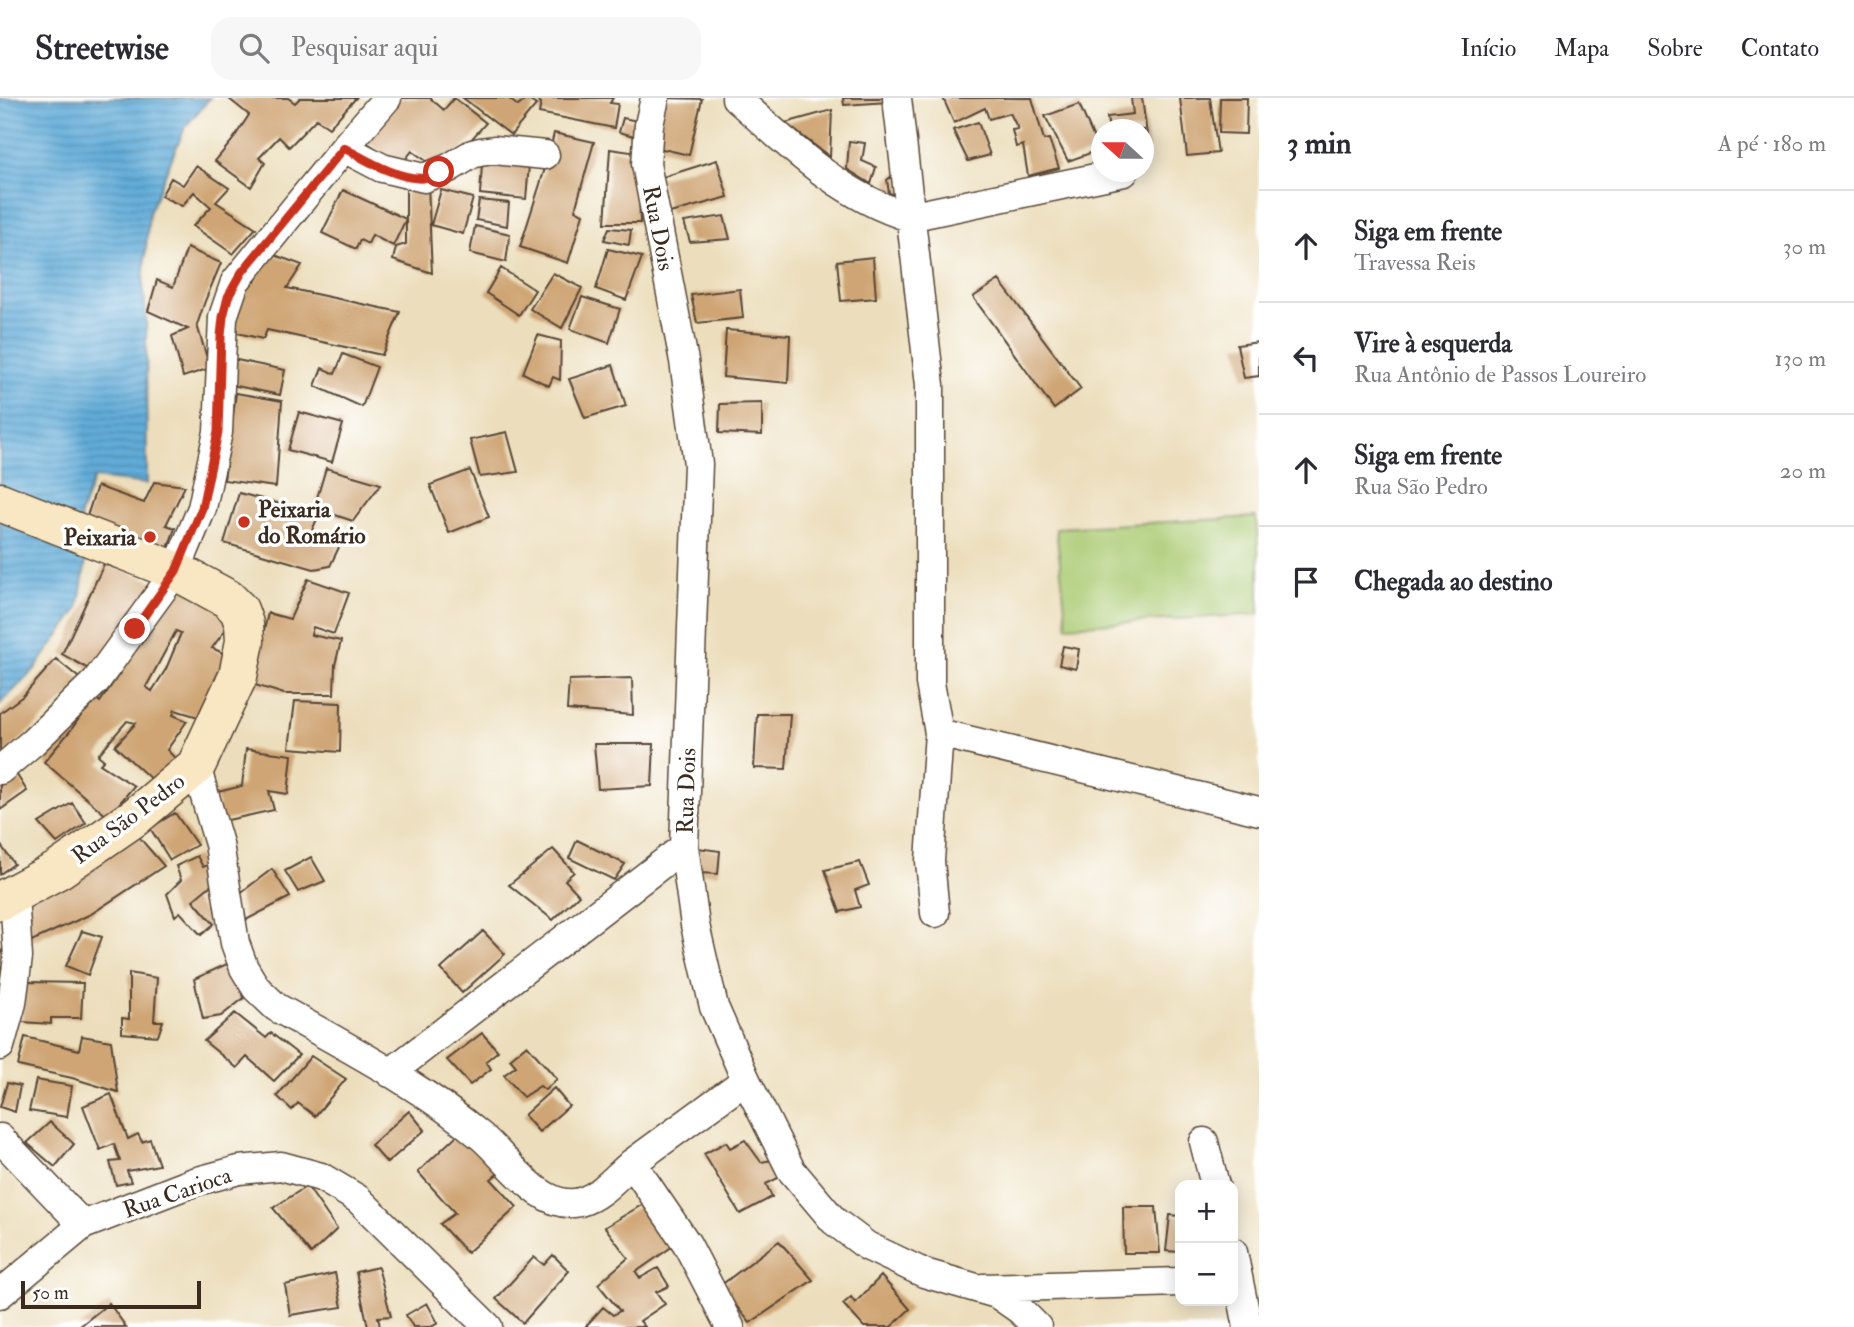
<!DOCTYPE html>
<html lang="pt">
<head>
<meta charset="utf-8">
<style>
	body { margin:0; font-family:"IM FELL Double Pica",serif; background:#f7f7f7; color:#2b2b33 }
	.controls { position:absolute; right:21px; bottom:21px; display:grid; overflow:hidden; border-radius:14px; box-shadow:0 4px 18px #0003 }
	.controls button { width:63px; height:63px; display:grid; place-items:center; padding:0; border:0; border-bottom:2px solid #e1e1e2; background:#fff; color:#2b2b33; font:35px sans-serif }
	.compass { position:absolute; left:1091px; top:21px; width:63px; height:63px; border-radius:50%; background:#fff; box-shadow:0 4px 18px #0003; rotate:291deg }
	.scale { position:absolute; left:21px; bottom:18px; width:180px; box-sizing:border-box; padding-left:7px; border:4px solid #3b2a1e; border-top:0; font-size:19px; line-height:24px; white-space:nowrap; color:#3b2a1e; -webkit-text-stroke:5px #fff; paint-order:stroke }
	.stop { position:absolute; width:21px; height:21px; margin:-16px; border:5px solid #c8321e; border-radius:50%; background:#fff }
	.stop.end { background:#c8321e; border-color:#fff; box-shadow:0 2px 7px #0008 }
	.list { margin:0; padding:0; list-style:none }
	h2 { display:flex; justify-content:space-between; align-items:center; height:91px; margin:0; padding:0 28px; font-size:30px }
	h2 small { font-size:23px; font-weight:400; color:#7c7c81 }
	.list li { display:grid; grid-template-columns:46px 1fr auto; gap:21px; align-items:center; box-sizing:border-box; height:112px; padding:0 28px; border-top:2px solid #e1e1e2 }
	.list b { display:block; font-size:26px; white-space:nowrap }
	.list p { margin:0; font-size:23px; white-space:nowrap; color:#7c7c81 }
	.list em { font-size:23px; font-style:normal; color:#7c7c81 }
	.icon { flex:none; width:38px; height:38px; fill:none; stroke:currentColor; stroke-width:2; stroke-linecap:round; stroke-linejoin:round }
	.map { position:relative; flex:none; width:1259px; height:1229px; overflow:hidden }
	header { display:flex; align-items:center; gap:42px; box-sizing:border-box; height:98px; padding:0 35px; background:#fff; border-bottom:2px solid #e1e1e2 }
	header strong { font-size:33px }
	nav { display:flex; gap:38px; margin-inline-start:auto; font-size:24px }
	.search { width:490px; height:63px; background:#f7f7f7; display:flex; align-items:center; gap:18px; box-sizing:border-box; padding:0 24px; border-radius:21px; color:#7c7c81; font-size:26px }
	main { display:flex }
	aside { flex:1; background:#fff }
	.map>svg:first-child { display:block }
</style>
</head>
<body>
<header>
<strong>Streetwise</strong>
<div class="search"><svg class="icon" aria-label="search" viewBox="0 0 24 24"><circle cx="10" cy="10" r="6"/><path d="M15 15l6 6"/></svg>Pesquisar aqui</div>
<nav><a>Início</a><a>Mapa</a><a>Sobre</a><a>Contato</a></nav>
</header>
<main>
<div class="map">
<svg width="1259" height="1229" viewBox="0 0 1259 1229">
	<defs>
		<pattern id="water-rules" width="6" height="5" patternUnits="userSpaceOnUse" patternTransform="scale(1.75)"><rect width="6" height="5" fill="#60acd9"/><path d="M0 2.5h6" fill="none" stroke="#508caf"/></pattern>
	</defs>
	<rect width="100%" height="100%" fill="#fff"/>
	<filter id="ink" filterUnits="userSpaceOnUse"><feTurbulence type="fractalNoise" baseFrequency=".0143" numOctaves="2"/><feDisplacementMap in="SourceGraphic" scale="14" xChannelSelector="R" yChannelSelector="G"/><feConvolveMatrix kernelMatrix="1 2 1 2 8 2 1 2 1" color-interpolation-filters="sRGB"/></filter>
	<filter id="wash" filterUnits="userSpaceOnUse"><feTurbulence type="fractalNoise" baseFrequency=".00686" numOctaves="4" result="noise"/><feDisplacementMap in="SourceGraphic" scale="28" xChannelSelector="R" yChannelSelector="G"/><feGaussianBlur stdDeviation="1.57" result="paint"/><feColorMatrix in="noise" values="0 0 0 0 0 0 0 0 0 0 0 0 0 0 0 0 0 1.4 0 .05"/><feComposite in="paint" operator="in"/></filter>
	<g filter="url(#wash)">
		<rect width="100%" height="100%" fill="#ecdebc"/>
		<!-- grass -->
		<path fill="#abcb73" stroke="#737a48" stroke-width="2" d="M1256,419l3,45v52l-192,12 -11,-98z"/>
		<!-- water -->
		<path fill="url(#water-rules)" stroke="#4e6b7c" stroke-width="2" d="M0,0h210l-25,29 -36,86 -6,70 3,36 1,165 -53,-6 -14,37 6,45 -8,49 -44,61 -34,34z"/>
		<g id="blocks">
			<!-- building -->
			<path fill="#cfa574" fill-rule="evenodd" d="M228,0h60l7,5 5,-5h56l-27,30 -13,-9 -27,28 -10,-10 -20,21 6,5 -14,24 -36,-26 17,-20 17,-26z
				M401,0h29l14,12 10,-12 32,25 -35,39 -13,7 -26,-18 -11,14 -35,-23z
				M463,0h45l10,8 9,-7 9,6 -25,30z
				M535,0h78l-3,5 8,1 -4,24 -75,-15 2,-10z
				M665,0l37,1 -13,56 -35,-8z
				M843,0h45v4l-44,3z
				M943,0h89l12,42 5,-1 10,29 -31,8 -5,-31 -7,2 -4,-17 6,-1 -8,-16 -21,6 -4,-11 -31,15z
				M1131,0h11l7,51h-5v-19h-35l-2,-13 26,-3z
				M1180,0h30l8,55 -31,3z
				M1220,0h27l-1,36 -27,-1z
				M1079,6l20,46 -31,11 -23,-45z
				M832,12l-2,47 -45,-34z
				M623,20l19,4 -4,15 -19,-5z
				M978,24l12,33 -22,6 -15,-31z
				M554,35l40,9 -19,68 8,4 -15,49 -48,-16 28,-88z
				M849,43l16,2 -3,18 14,6 -5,17 -24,-15z
				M610,51l28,4 2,70h-35z
				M717,62l11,37 -58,16 -10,-35z
				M482,67h47l-3,34 -46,-5z
				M196,68l33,22 -13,14 40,26 -23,26 -40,-28 18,-19 -17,-15 -12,14 -21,-10 10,-18 12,7z
				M901,71l3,28 -15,-4 -2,-13z
				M406,83l22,4 4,88 -39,-13 3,-13 10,-3z
				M343,92l63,29 -13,27 -21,-11 -4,9 -8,-4 -4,9 -34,-16z
				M441,92l32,8 -10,36 -32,-9z
				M479,102l30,3 -2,23 -31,-6z
				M724,118l6,23 -40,3 -6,-20z
				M475,128l35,8 -4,28 -36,-9z
				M609,130l22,2 -2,15 -25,-5z
				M187,150l34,15 -16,38 -8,24 13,43 -27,9 -11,-41 16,-7 -40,-18 9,-31 16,7z
				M608,151l34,8 -16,43 -30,-11z
				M269,155l33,12 -15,23 113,24 -18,43 -115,-25 -4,9 -34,-8 18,-51 8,2z
				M873,159l3,41 -35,3 -4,-40z
				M501,170l34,22 -16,25 -33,-22z
				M553,175l29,15 -20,40 -32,-19z
				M999,182l82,109 -27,20 -81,-112z
				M740,191l3,29 -46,5 -6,-28z
				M582,199l38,12 -11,34 -39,-14z
				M726,232l64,5 -2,48 -65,-6z
				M538,237l23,6 -1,39 -7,-3 -4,9 -26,-13z
				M1259,244v34l-15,2 -7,-33z
				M343,256l34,13 -15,40 -47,-21 7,-18 13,6z
				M232,261l53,11 -5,25 -53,-11z
				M613,267l13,41 -41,12 -16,-39z
				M236,295l46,8 -6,86 -52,-7z
				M762,305v32l-43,-2 1,-29z
				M299,314l44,12 -11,38 -44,-12z
				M507,334l11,40 -38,5 -10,-37z
				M326,370l55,16 -28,37 -39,-13z
				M470,372l19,47 -40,16 -19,-48z
				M154,384l31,4 -19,39 9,3 -10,29 -82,-29 14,-42 47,17z
				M239,395l64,17 -2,7 16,2 -7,16 30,10 -10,21 -16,3 -90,-26z
				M104,466l55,19 -63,90 -34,-19z
				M308,481l41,14 -15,41 -21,-7 -2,8 30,6 -6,24 -1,29h-50l-32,-10 16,-71 22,6z
				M180,483l57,33 -25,34 22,10 -29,61 -30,-9 -2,5 14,6 -20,29 10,10 -23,22 -39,-36 21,-23 -9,-2 -29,34 6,5 -4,4 34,22 -26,31 -64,-55 27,-32 23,-33 6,5 22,-32 10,-22zM176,533l5,2 -15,36 -14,22 -6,-4z
				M1063,548l16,3 -3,20 -17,-4z
				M56,561l28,23 -84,76v-45l23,-17z
				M632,580l1,37 -66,-5 2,-30z
				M295,603l46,2 -1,49 -51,-4z
				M757,616h33l-4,55 -32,-1z
				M594,646h60l-2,42 -54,3z
				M246,651l46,6 -4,39 -19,-3 5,19 -51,11 -9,-28 28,-7z
				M15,674l12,19 -27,19v-25z
				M72,705l14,20 -29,20 -18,-20z
				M175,715l22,32 -27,15 -20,-32z
				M138,738l26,30 -73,48 -66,30 -6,-39z
				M577,742l48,24 -11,16 -45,-22z
				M0,746l14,20 -14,10z
				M698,750l22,3 -2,23 -19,-1z
				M553,751l21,23 -9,8 14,15 -26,25 -44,-35z
				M197,758l6,11 7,-3 6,17 -23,19 21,24 -13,11 -21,-23 -5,4 -8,-22 14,-14 -5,-14z
				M311,759l14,24 -27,11 -13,-21z
				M860,764l9,23 -14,5 5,17 -20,5 -15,-42z
				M272,771l18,28 -46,24 -5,-27z
				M82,833l20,6 -14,38 -22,-9z
				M483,833l22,23 -43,39 -21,-24z
				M0,851l9,14 -9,33z
				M229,865l15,35 -23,18 -18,3 -9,-40z
				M129,875l28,5 -3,43h9l-5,15 -36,-3v-15l7,1z
				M24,884l59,1 -2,35h-30v6l-29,-2z
				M235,915l31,25 5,-5 28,22 -25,26 -27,-24 -10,11 -33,-27z
				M482,935l16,18 -12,10 5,8 -21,16 -23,-25z
				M82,938l29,5 7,51 -46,-14 -54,-12 7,-29 54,13z
				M527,947l30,34 -12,11 -5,-4 -17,11 -19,-22 12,-9 -6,-7z
				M311,958l35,23 -31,37 -17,-13 -6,7 -15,-14z
				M36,982l36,6 -5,31 -38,-6z
				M7,985l13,3 -5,26 -15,-5z
				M554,990l15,18 -30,26 -15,-17z
				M111,996l17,45 10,-5 4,8 8,-3 9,26 -32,6 4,11 -15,3 -6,-23 10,-1 -6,-17 -14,6 -17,-44z
				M409,1013l16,19 -38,33 -16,-18z
				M50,1024l24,22 -19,23 -28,-24z
				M459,1035l42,38 -10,8 26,28 -50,46 -27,-29 15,-11 -37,-41z
				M745,1042l16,22 12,-2 5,18 -12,6 6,13 -32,17 -36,-60 22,-12 4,6z
				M307,1088l30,43 -26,25 -38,-46z
				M645,1105l28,43 -37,26 4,6 18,-10 11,18 -13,6 9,12 -25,17 5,6h-60l18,-20 10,8 7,-4 -22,-27 30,-26 -23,-31z
				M1123,1109h33l4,46h-36z
				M1170,1117l10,1v36l-14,-1z
				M779,1143l34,39 -63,43 -30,-37z
				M553,1157l16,16 -46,52 -27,-24 38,-42 10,8z
				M378,1169l13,49 -13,1 2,10h-12l-12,-55z
				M335,1175l7,34 -52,8 -5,-30z
				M881,1178l29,33 -19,18h-27l-21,-23 8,-7 4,6z
				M109,1205l17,24h-47z
				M427,1205l11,20 -7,4h-18l-7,-12z"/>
		</g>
	</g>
	<g filter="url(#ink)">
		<use href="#blocks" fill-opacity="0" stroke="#564536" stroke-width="2"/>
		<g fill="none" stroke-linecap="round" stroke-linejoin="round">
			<defs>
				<path id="street" d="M655,0l-6,27 -3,39 38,197 14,103 -14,383 11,78 19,82 32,73 45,90 43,51 33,25 57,27 73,21 23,16 17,17
					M736,0c53,47 104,98 173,119l215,-45
					M897,0l33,287v298l9,50 -9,128 5,52
					M344,50l38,20 42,10 25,-10 23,-14 8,-2 14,-2 51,5
					M939,635l320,78
					M196,668l23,78 16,99 9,25 12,20 20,19c70,40 145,78 206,130 26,22 59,75 98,65 22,-6 37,-27 55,-41 37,-27 74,-54 111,-81
					M0,672l33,-28 63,-61 80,-110 26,-63 16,-76 5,-115 12,-35 109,-134 43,-50
					M0,948l12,-43 6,-46 -4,-62
					M390,975l294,-226
					M0,1040l83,87
					M1204,1044l11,43
					M632,1065l55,81 43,83
					M1233,1154l15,75
					M983,1190l197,-6
					M0,1196l83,-69 111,-43 45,-12 42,-4 40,11 37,22 130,128"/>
				<path id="secondary" d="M0,404l176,69 52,28 11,11 5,14 1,17 -7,35 -42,90 -61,51 -77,53 -58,31"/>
			</defs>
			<!-- street casing -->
			<use href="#street" stroke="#564536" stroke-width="31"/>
			<!-- secondary casing -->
			<use href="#secondary" stroke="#564536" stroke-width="41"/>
			<!-- street -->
			<use href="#street" stroke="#fff" stroke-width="28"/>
			<!-- secondary -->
			<use href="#secondary" stroke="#f9e7c3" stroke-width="38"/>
		</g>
	</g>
	<g fill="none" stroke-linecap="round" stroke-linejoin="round" filter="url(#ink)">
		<!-- route -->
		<path stroke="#c8321e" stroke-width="9" d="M135,531l41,-58 26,-63 16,-76 3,-96 2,-19 5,-20 14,-25 102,-124c21,11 54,32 79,30 5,-1 11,-4 16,-6"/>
	</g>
	<!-- markers -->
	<g fill="#c8321e" stroke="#fff" stroke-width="2.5">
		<circle cx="244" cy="424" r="7"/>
		<circle cx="150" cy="439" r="7"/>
	</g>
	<g text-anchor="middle" stroke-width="7" stroke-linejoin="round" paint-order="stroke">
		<!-- street labels -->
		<g font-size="23" fill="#3b2a1e" stroke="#fff">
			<text transform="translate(659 130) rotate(79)" y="8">Rua Dois</text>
			<text transform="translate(686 693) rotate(-88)" y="8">Rua Dois</text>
			<text transform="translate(128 720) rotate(-37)" y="8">Rua São Pedro</text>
			<text transform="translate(177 1094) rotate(-19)" y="8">Rua Carioca</text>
		</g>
		<!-- poi labels -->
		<g font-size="23" font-weight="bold" fill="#3b2a1e" stroke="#fff" text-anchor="start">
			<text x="258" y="419">Peixaria<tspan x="258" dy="26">do Romário</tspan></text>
			<text x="136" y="447" text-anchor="end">Peixaria</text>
		</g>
	</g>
</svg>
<div class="controls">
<button>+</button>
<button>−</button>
</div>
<svg class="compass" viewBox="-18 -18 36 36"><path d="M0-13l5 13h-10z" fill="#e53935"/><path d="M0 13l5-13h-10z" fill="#7c7c81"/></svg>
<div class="scale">50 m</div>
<div class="stop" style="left:439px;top:74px"></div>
<div class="stop end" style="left:135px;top:531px"></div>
</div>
<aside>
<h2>3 min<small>A pé · 180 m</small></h2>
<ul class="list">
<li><svg class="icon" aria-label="ahead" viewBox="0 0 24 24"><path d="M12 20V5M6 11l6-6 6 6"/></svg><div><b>Siga em frente</b><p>Travessa Reis</p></div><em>30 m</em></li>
<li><svg class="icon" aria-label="left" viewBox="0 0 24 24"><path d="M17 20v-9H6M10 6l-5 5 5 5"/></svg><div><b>Vire à esquerda</b><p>Rua Antônio de Passos Loureiro</p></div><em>130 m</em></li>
<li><svg class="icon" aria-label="ahead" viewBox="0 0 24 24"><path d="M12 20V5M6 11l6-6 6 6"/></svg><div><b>Siga em frente</b><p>Rua São Pedro</p></div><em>20 m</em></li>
<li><svg class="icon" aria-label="arrive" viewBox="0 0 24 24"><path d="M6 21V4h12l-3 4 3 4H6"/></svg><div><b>Chegada ao destino</b></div></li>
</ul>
</aside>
</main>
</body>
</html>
